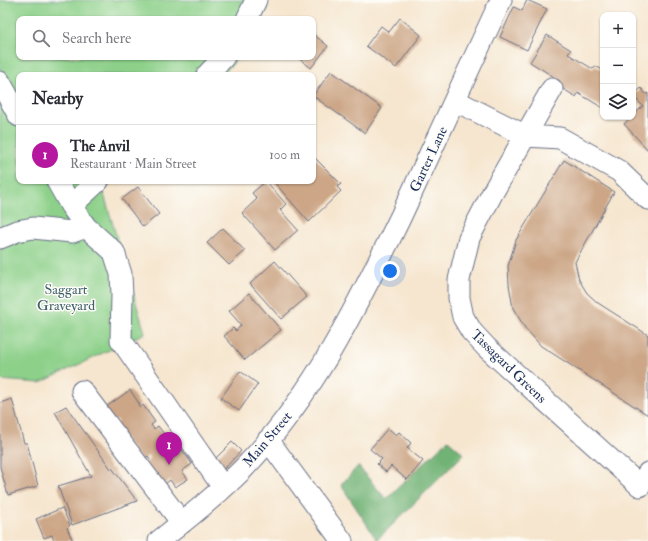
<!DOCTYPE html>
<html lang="en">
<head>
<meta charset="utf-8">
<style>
	body { margin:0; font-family:"IM FELL Double Pica",serif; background:#f2f2f3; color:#2b2b33 }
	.controls { position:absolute; right:12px; top:12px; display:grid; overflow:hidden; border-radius:8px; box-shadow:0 1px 3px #0004 }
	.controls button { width:36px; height:36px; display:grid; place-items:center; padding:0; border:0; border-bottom:1px solid #e1e1e2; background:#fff; color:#2b2b33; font:20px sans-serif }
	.you { position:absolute; left:390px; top:271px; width:14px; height:14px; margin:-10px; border:3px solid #fff; border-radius:50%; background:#1a73e8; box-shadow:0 0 0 6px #1a73e833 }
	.badge { display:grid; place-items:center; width:26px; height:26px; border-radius:50%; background:#b5179e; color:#fff; font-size:13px; font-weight:700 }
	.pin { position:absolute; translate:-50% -33px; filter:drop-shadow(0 1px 2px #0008) }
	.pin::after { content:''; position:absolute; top:21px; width:14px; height:12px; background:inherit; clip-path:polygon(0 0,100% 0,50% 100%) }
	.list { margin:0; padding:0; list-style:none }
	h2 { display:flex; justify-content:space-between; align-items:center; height:52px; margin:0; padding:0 16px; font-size:17px }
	h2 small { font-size:13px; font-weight:400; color:#7c7c81 }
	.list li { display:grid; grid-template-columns:26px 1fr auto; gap:12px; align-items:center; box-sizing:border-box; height:60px; padding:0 16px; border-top:1px solid #e1e1e2 }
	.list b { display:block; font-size:15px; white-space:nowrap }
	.list p { margin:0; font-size:13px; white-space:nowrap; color:#7c7c81 }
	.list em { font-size:13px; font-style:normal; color:#7c7c81 }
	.icon { flex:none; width:22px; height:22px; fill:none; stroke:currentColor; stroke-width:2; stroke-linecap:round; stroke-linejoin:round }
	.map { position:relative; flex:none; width:648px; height:541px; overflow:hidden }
	.search { position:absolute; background:#fff; box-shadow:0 1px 3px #0004; left:16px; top:16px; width:300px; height:44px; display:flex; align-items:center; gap:10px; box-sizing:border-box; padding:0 14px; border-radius:8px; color:#7c7c81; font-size:15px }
	.panel { position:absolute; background:#fff; box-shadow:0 1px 3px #0004; left:16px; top:72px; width:300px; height:112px; border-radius:8px }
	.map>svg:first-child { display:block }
</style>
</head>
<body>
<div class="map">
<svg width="648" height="541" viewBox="0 0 648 541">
	<rect width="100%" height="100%" fill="#fdfcf7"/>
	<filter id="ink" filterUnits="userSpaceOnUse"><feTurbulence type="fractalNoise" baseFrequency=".025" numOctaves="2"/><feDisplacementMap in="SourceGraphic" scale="8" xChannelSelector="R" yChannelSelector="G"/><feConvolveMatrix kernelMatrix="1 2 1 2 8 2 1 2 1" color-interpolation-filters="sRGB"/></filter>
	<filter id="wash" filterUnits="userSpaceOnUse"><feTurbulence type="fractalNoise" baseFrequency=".012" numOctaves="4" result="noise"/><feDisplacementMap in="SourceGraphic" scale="16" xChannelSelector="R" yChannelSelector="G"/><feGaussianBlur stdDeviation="0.9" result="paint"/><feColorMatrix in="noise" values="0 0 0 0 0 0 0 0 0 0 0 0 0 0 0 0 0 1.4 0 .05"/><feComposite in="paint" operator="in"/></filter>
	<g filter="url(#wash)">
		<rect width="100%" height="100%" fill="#f6e6cf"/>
		<!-- green -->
		<path fill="#8cd089" stroke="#548074" d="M0,0h262l5,9 -7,10h-241v38h218l-4,7 -12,11h-202v106h94l-10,10 42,142 -105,50 -40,-3z"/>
		<!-- forest -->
		<path fill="#71b275" stroke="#46706a" d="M448,440l16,14 -87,86 -36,-55 17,-19 28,33z"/>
		<g id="blocks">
			<!-- building -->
			<path fill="#cca686" d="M527,0l20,9 -20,41 -27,-13 14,-30 8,4z
				M400,18l21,17 -25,33 -30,-22 15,-20 8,6z
				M313,34l15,12 -17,22 -14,-11h16z
				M547,35l24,15 -3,4 25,15 2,-3 8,4v38l-25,-15 -2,4 -25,-16 3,-4 -24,-15z
				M331,71l51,37 -17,25 -52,-37z
				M641,88l5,6 2,-1v57l-24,-26 19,-18 -10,-10z
				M313,156l28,28 -4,3 4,4 -32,31 -36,-41h40z
				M564,160l50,32 -39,70 4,18 8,13 11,10 50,32v80l-107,-69 -16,-18 -12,-20 -4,-23 -1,-19 8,-26z
				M266,181l20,23 -6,6 18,20 -23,20 -33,-37 15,-14 -5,-6z
				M138,187l21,27 -16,13 -21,-28z
				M223,228l22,23 -16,14 -22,-22z
				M275,261l32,36 -26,22 -31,-35z
				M249,293l32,37 -36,30 -21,-24 9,-8 3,3 5,-6 -12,-14z
				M240,371l18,13 -19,27 -18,-13z
				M130,390l10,15 -2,1 2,2 3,-3 12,17 -4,3 3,4 4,-3 12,16 -2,1 3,4 6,-4 15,21 -10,7 6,8 -13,8 -5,-7 -9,7 -16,-24 5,-4 -2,-3 -7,5 -26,-36 4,-3 -3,-3 -4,2 -9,-12z
				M12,399l12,44h3l11,43 -30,9 -8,-28v-64z
				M66,406l45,63 1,-1 25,33 -65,24 -14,-39 33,-10 -36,-64z
				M388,428l8,7 3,-3 12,11 -4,5 16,13 -16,19 -16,-14 -5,6 -9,-8 5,-5 -12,-10z
				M232,442l9,9 -17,18 -10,-9z
				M62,508l8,17 -3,3 6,13h-19l-2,-6 -8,3 -8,-19z"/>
		</g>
	</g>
	<g filter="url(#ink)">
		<use href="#blocks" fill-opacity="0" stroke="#686f86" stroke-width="1"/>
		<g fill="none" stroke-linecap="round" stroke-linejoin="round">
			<defs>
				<path id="minor" d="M247,19l9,-19
					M207,75l17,-18
					M0,82l19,34
					M552,89l-59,103 -24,46 -10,42v18l4,19 9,15 15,16 153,138 8,-13
					M456,101l70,35 34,2 59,33 29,28
					M57,181l14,25 15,21 28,25 7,22 1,21 -1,45 97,140 6,6
					M71,206l27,-25
					M0,238l17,-7 16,-3 39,4 14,-5
					M82,391l100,132
					M268,440l74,101
					M159,541c29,-23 58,-46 84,-72 71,-74 114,-163 158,-253 34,-72 67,-144 100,-216"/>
			</defs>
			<!-- minor casing -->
			<use href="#minor" stroke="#686f86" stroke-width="23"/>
			<!-- minor -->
			<use href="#minor" stroke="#fff" stroke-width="21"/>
		</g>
	</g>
	<g text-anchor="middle" stroke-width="3" stroke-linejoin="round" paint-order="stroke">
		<!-- street labels -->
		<g font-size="14" fill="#1b2f5e" stroke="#fdfcf7">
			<text transform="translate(428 159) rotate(-65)" y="5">Garter Lane</text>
			<text transform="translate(509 366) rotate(44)" y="5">Tassagard Greens</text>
			<text transform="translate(267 439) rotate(-50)" y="5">Main Street</text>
		</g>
		<!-- park labels -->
		<g font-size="14" fill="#3d5f6b" stroke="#fdfcf7">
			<text x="66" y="294">Saggart<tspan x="66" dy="16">Graveyard</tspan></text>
		</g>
	</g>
</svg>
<div class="controls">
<button>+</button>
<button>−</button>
<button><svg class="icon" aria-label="layers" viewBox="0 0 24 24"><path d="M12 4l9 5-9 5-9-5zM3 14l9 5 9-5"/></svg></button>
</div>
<div class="you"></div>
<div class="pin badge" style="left:169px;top:465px">1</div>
<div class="search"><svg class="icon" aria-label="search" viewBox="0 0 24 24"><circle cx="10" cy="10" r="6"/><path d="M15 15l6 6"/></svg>Search here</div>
<section class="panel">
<h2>Nearby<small></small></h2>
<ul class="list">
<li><span class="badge">1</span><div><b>The Anvil</b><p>Restaurant · Main Street</p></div><em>100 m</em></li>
</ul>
</section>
</div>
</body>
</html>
